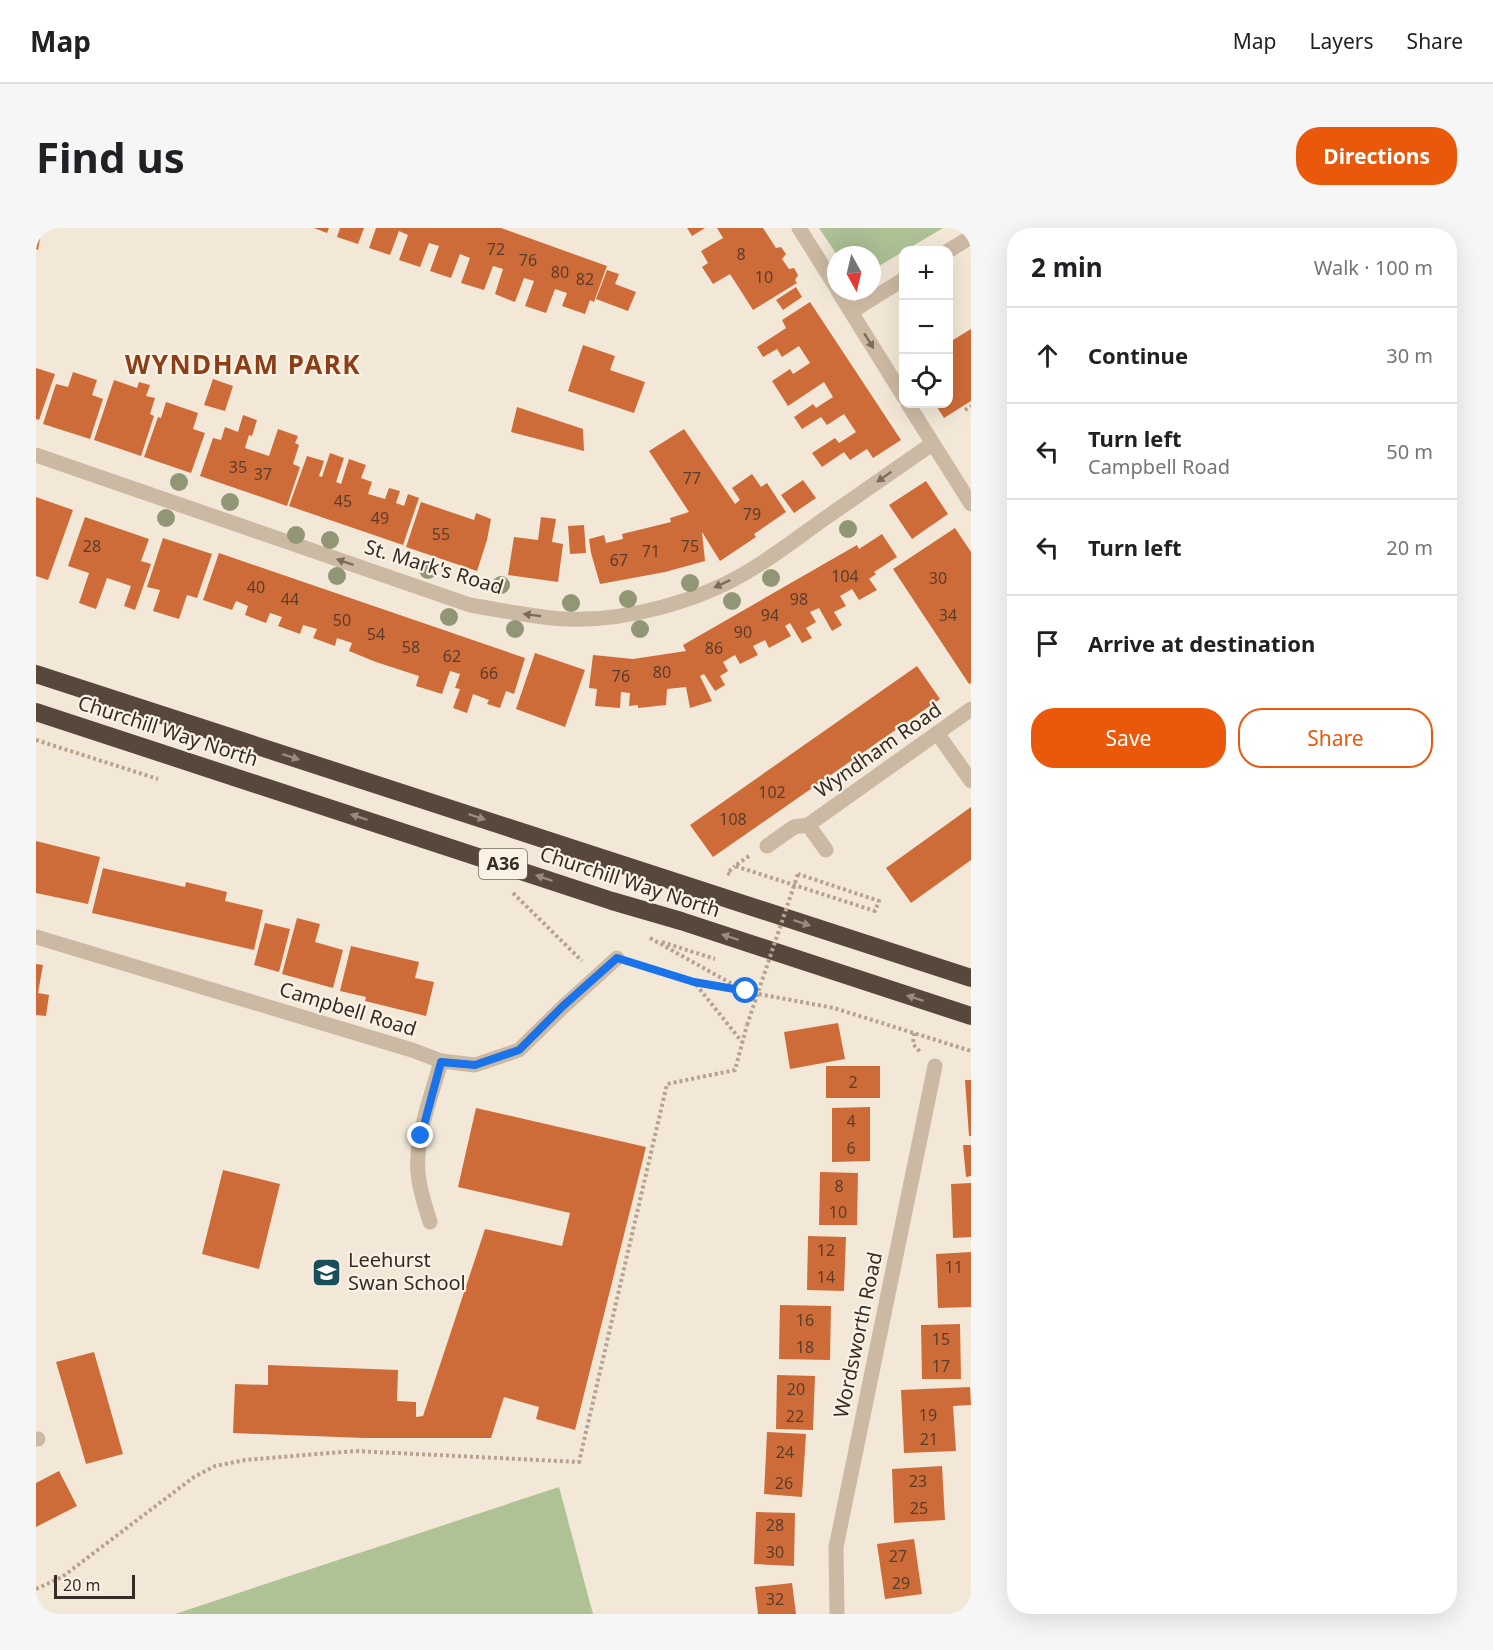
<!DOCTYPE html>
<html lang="en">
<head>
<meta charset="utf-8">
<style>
	body { margin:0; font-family:"Noto Sans",sans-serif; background:#f6f6f6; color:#202124 }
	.controls { position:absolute; right:18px; top:18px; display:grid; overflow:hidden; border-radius:12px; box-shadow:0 6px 24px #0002 }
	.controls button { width:54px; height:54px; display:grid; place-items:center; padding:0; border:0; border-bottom:2px solid #e0e0e0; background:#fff; color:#202124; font:30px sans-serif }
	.compass { position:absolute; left:791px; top:18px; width:54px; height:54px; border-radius:50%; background:#fff; box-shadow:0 6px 24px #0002; rotate:172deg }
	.scale { position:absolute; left:18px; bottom:15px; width:81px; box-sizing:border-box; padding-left:6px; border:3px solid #362c25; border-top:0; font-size:16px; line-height:21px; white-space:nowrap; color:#362c25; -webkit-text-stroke:4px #faf2e4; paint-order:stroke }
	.stop { position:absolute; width:18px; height:18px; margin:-14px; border:4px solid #1a73e8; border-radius:50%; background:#fff }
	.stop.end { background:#1a73e8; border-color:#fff; box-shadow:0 2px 6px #0008 }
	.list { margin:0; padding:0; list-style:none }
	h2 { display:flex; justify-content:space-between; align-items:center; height:78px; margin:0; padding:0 24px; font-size:26px }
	h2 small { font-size:20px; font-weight:400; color:#757577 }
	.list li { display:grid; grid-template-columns:39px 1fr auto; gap:18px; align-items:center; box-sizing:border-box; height:96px; padding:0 24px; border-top:2px solid #e0e0e0 }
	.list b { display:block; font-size:22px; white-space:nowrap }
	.list p { margin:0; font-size:20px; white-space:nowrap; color:#757577 }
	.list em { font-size:20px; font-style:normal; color:#757577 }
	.actions { display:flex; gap:12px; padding:18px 24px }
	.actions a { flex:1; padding:14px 0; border:2px solid #ea580c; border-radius:24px; text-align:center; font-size:21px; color:#ea580c }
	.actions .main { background:#ea580c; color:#fff }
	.icon { flex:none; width:33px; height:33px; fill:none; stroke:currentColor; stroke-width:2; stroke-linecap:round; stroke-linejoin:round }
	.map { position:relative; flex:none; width:935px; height:1386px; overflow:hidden; border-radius:24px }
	header { display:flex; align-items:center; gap:36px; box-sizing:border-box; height:84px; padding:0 30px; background:#fff; border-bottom:2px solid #e0e0e0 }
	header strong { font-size:28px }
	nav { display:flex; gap:33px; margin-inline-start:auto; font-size:21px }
	.intro { display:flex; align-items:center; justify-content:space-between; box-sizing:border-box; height:144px; padding:0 36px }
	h1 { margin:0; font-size:42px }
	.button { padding:15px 27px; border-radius:24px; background:#ea580c; color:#fff; font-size:21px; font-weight:700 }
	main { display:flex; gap:36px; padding:0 36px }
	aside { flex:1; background:#fff; border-radius:24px; box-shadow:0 6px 24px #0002 }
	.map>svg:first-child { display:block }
</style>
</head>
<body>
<header>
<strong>Map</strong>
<nav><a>Map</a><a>Layers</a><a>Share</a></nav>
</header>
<div class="intro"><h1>Find us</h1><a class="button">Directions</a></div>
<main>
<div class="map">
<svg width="935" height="1386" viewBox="0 0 935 1386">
	<rect width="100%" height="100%" fill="#f3e8d7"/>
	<!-- green -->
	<path fill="#afc296" d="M783,0h124l-64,38h-7v-11h-35z
		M523,1259l34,127h-418z"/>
	<!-- building -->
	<path fill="#ce6c39" d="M0,0h6l-4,22 -2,-1z
		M278,0h15l-2,5z
		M304,0h24l-6,16 -21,-7z
		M340,0h125l106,38 -13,36 -4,-2 -5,14 -23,-8 5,-13 -12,-4 -9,24 -21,-7 9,-25 -10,-3 -9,24 -8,-3 -12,-5 8,-25 -10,-3 -9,24 -23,-7 9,-25 -10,-4 -9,24 -21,-7 9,-25 -10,-3 -9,24 -21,-7 9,-25 -9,-4 -9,24 -21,-7z
		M651,0h18l-13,8z
		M681,0h46l13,20 5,-1 5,7 -4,5 7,10 5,-1 4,7 -3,5 2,3 -44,27 -23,-36 -17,10 -11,-17 6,-4 -7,-12 22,-13z
		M571,42l12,4 -4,10 21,8 -8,19 -32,-12z
		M760,59l6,10 -19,13 -7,-10z
		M774,74l91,138 -28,18 -6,-9 -17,11 -6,-8 -22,15 -10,-14 23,-15 4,5 17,-11 -12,-18 -17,11 -6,-8 -19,12 -8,-12 19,-13 3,4 17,-11 -9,-15 -36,24 -16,-25 18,-12 3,5 17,-11 -11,-17 -17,11 -5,-8 -14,8 -6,-10 29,-19 -4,-8z
		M935,101v72l-27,17 -9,-14h13v-61z
		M547,117l32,11 -5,14 35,12 -11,31 -66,-22z
		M0,140l19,6 -16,46 -3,-1z
		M37,144l24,8 -5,15 11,4 -13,40 -47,-15 13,-40 12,3z
		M177,151l20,7 -8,25 -21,-6z
		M78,152l23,8 2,-6 11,3 -4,11 9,2 -5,16 4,2 -13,40 -47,-16z
		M130,174l32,11 -5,16 12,4 -14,40 -47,-16 14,-40 3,1z
		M481,179l66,22 1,22 -73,-19z
		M207,187l14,5 -5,16 -3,-1 -4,13 24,8 9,-27 20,7 -3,7 4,2 -6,19 7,3 -13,39 -87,-30 13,-38 8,2 4,-13 13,5z
		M648,201l51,75 5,-4 -8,-12 20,-14 9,13 6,-4 19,29 -32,22 2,3 -36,24 -18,-29 3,29 -40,11 -65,12 -9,-31 -2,-14 15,-4 2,8 17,-4 -1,-5 49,-12 -1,-4 19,-6 -40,-61z
		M294,225l14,5 -8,24 5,2 8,-25 17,6 -5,13 11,4 -4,12 17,5 4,-11 11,3 -4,12 8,3 4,-12 11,4 -16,47 -114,-39 18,-50 17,5 -5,15 3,1z
		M767,252l13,18 -22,15 -13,-18z
		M890,253l22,33 -36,25 -23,-34z
		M0,269l37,13 -25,70 -12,-4z
		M385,274l53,18 2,-7 15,6 -4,21 -10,31 -71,-24z
		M49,289l64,22 -8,22 10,3 -16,46 -11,-4 7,-20 -24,-8 -11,31 -17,-6 10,-30 -21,-7z
		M505,289l15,2 -4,23 11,2 -5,38 -50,-7 6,-38 24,3z
		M548,297l2,28 -16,1 -2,-28z
		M919,300l16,24v131l-2,1 -76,-115z
		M846,306l15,23 -23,15 2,2 -7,5 8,11 -18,10 -7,-11 -12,7 6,10 -12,6 8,13 -10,6 -13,-23 -9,4 6,10 -10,6 6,10 -10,5 -12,-20 -5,3 6,10 -22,12 -4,-8 -12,6 5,9 -18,9 -5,-9 -12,7 5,9 -8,5 5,9 -10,6 -11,-17 -4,2 12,25 -22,7 -4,-21 -19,2 -1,16 -28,3v-3l-9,1 1,-13 -9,-1 -1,16 -25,-2 2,-17 -8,-1 4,-33 40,4 53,-8 -3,-6 174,-100 2,4z
		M127,310l49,16 -15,44 -10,-3 -8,24 -26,-8 7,-21 -13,-3z
		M183,325l306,105 -11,36 -8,-3 -6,17 -13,-4 2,-4 -16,-6 -6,19 -14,-5 7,-19 -5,-1 5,-14 -10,-3 -8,23 -26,-8 3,-10 -43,-14 -27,-11 3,-8 -15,-5 -2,8 -22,-8 4,-9 -14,-4 -3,9 -22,-8 4,-9 -12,-4 -4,10 -21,-8 3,-9 -7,-3 -5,-2 -4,9 -29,-10z
		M499,425l50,17 -20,57 -49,-18z
		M881,438l23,33 -227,158 -23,-32z
		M935,579v53l-60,43 -25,-35z
		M0,613l64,16 -12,47 -52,-11z
		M67,640l82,19 1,-5 41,10 -2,9 38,9 -9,40 -162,-37z
		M261,690l23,6 -5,18 28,8 -10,38 -51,-14z
		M229,695l25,6 -11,43 -25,-7z
		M315,718l68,16 -4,16 19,4 -8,34 -61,-15 1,-4 -26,-6z
		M0,736l7,1 -5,28 11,2 -3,21 -10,-1z
		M802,795l7,36 -55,10 -6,-37z
		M790,838h54v32h-54z
		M929,852h6v56h-2z
		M834,879v54l-38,1v-54z
		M440,880l170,39 -71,283 -39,-11 3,-12 -35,-10 -13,41h-127l-131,-5 2,-49 33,1v-20l130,5 -1,31 19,1v15l7,-1 62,-187 77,17 8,-33 -112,-26z
		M927,917h8v31l-5,1z
		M187,942l57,14 -21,85 -57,-15z
		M784,944l38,1 -1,52h-38z
		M935,955v54l-18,1 -2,-54z
		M772,1008l38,1 -2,54 -37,-1z
		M935,1024v55l-33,1 -2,-54z
		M744,1077l51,1 -1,54 -51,-1z
		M924,1096l1,55h-39l-1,-54z
		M58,1124l29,102 -37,10 -30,-102z
		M741,1147l38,1 -2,54 -37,-1z
		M934,1159l1,18 -18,1 3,45 -52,2 -3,-63z
		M731,1204l39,2 -4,63 -38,-3z
		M906,1238l3,54 -51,3 -2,-54z
		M23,1243l18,35 -41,21v-44z
		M720,1284l39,1 -1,53 -40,-2z
		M878,1311l8,55 -37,5 -8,-55z
		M756,1355l4,31h-38l-3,-27z"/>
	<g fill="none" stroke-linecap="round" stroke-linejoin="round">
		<!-- path -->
		<path stroke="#b7a38d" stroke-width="4" stroke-dasharray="3 3" stroke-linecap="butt" d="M929,182l6,-4
			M0,512l122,39
			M713,628l-14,10 140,45 4,-10 -81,-27
			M694,646l-3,-1 8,-7
			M477,665l69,68
			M614,710l91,51
			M626,714l53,17
			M598,736l60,18 48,60
			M658,754l140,26 137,43
			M878,805l-1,11 8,9
			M0,1361l26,-12 132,-100 21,-11 30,-6 110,-9 224,11 88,-378 68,-14 12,-45"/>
		<!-- lane -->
		<path stroke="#cbb9a3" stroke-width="15" d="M901,505l34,48
			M394,994c-5,-17 -11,-33 -12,-50 -3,-35 14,-77 23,-111"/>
		<!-- street -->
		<path stroke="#cbb9a3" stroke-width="15" d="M763,0l37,59
			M912,23l23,-14
			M802,63l66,106
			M815,84l53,-33
			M872,176l63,100
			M0,227l434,150c31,5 63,12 95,14 60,3 136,-18 187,-50 25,-15 48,-33 72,-50 36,-25 72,-50 108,-75
			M772,597l18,25
			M731,618l27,-19 14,-2 163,-116
			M0,709l376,113 29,11 34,4 44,-15 44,-43 54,-49
			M0,1211h2
			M801,1386l-1,-67 99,-481"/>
		<!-- highway -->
		<path stroke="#57473c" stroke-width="18" d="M0,446l935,304
			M0,484l576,189 69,20 290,95"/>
		<!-- path-bridge -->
		<path stroke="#b7a38d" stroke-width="4" stroke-dasharray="3 3" stroke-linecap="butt" d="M711,797l51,-151"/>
	</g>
	<!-- trees -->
	<g fill="#919776">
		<circle cx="143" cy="254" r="9"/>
		<circle cx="194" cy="274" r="9"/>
		<circle cx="130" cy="290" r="9"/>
		<circle cx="812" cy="301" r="9"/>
		<circle cx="260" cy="307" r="9"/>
		<circle cx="294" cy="312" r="9"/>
		<circle cx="392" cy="342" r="9"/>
		<circle cx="301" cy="348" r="9"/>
		<circle cx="735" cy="350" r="9"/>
		<circle cx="654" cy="355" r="9"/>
		<circle cx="465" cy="357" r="9"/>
		<circle cx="592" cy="371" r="9"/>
		<circle cx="696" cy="373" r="9"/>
		<circle cx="535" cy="375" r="9"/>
		<circle cx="413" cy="389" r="9"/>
		<circle cx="479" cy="401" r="9"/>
		<circle cx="604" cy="401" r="9"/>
	</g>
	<!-- one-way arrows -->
	<defs><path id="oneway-solid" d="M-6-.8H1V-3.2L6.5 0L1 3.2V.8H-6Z" transform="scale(1.5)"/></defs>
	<g fill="#796b5e">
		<use href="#oneway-solid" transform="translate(833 113) rotate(58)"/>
		<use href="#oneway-solid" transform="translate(848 249) rotate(145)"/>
		<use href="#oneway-solid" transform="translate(309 334) rotate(-161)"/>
		<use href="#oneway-solid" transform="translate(686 356) rotate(155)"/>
		<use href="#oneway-solid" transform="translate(496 387) rotate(-173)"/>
	</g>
	<g fill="#988b7f">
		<use href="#oneway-solid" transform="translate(255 529) rotate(18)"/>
		<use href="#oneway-solid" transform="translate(323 589) rotate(-162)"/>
		<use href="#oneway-solid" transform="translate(441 589) rotate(18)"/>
		<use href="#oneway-solid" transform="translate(508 650) rotate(-161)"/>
		<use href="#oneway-solid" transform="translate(766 695) rotate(18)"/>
		<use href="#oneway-solid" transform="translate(694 709) rotate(-162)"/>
		<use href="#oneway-solid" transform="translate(879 770) rotate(-162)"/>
	</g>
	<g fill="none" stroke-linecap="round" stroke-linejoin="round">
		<!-- route -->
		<path stroke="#1a73e8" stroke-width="8" d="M385,908l20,-74 34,3 44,-15 44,-44 54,-48 77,24 52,9"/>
	</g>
	<!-- icons -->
	<defs>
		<symbol id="school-square" viewBox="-11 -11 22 22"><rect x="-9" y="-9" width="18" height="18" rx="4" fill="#184f5a" stroke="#faf2e4"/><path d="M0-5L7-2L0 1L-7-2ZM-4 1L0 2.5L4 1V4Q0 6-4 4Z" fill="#fff"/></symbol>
	</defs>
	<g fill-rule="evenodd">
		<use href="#school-square" x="274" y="1028" width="33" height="33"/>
	</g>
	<g text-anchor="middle" stroke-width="4.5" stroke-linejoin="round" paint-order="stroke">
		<!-- number labels -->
		<g font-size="16" fill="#5c3c2a">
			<text x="460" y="27">72</text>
			<text x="705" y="32">8</text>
			<text x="492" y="38">76</text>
			<text x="524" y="50">80</text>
			<text x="728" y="55">10</text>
			<text x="549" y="57">82</text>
			<text x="202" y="245">35</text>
			<text x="227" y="252">37</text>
			<text x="656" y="256">77</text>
			<text x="307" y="279">45</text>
			<text x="716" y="292">79</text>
			<text x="344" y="296">49</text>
			<text x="405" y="312">55</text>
			<text x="56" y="324">28</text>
			<text x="654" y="324">75</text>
			<text x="615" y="329">71</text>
			<text x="583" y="338">67</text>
			<text x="809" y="354">104</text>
			<text x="902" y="356">30</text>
			<text x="220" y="365">40</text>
			<text x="254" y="377">44</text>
			<text x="763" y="377">98</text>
			<text x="734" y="393">94</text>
			<text x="912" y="393">34</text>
			<text x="306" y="398">50</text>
			<text x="707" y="410">90</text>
			<text x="340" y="412">54</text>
			<text x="375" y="425">58</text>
			<text x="678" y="426">86</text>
			<text x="416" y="434">62</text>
			<text x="626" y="450">80</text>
			<text x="453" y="451">66</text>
			<text x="585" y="454">76</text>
			<text x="736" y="570">102</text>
			<text x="697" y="597">108</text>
			<text x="817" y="860">2</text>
			<text x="815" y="899">4</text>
			<text x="815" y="926">6</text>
			<text x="803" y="964">8</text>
			<text x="802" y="990">10</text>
			<text x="790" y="1028">12</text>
			<text x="918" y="1045">11</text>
			<text x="790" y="1055">14</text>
			<text x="769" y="1098">16</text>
			<text x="905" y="1117">15</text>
			<text x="769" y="1125">18</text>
			<text x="905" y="1144">17</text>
			<text x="760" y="1167">20</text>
			<text x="892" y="1193">19</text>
			<text x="759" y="1194">22</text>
			<text x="893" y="1217">21</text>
			<text x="749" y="1230">24</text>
			<text x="882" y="1259">23</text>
			<text x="748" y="1261">26</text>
			<text x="883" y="1286">25</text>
			<text x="739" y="1303">28</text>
			<text x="739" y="1330">30</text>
			<text x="862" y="1334">27</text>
			<text x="865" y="1361">29</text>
			<text x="739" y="1377">32</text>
		</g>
		<!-- shield labels -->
		<rect fill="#faf2e4" stroke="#71675e" stroke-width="1.5" x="443" y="621" width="48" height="30" rx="4.5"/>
		<g font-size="18" font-weight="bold" fill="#362c25">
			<text x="467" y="642">A36</text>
		</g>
		<!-- street labels -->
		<g font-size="20" fill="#362c25" stroke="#faf2e4">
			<text transform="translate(398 339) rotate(17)" y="7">St. Mark's Road</text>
			<text transform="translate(132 503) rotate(18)" y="7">Churchill Way North</text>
			<text transform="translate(842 522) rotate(-35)" y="7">Wyndham Road</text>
			<text transform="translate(594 654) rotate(18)" y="7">Churchill Way North</text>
			<text transform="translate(312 781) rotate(17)" y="7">Campbell Road</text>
			<text transform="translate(822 1107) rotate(-78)" y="7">Wordsworth Road</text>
		</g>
		<!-- poi labels -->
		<g font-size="20" fill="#362c25" stroke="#faf2e4" text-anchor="start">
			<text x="312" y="1039">Leehurst<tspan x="312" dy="23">Swan School</tspan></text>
		</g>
		<!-- district labels -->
		<g font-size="26" font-weight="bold" letter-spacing="1.5" fill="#8a3f19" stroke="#faf2e4">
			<text x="207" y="146">WYNDHAM PARK</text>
		</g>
	</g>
</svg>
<div class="controls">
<button>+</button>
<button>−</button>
<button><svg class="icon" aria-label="locate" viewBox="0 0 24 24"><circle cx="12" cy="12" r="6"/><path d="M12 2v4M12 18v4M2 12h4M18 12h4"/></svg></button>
</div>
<svg class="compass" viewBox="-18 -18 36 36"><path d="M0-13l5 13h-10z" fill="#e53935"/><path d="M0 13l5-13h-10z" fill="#757577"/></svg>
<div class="scale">20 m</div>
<div class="stop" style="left:710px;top:763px"></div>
<div class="stop end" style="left:385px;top:908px"></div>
</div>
<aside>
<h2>2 min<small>Walk · 100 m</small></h2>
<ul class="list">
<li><svg class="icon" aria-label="ahead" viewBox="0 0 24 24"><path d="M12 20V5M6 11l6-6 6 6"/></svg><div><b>Continue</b></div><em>30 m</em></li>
<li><svg class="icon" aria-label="left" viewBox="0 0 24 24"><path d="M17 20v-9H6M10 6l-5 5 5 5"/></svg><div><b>Turn left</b><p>Campbell Road</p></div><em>50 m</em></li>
<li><svg class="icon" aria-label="left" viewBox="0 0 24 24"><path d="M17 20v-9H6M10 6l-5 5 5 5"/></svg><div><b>Turn left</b></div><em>20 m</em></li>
<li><svg class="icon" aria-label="arrive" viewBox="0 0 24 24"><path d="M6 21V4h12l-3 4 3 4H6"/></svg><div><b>Arrive at destination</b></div></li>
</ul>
<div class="actions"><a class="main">Save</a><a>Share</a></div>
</aside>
</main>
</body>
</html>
